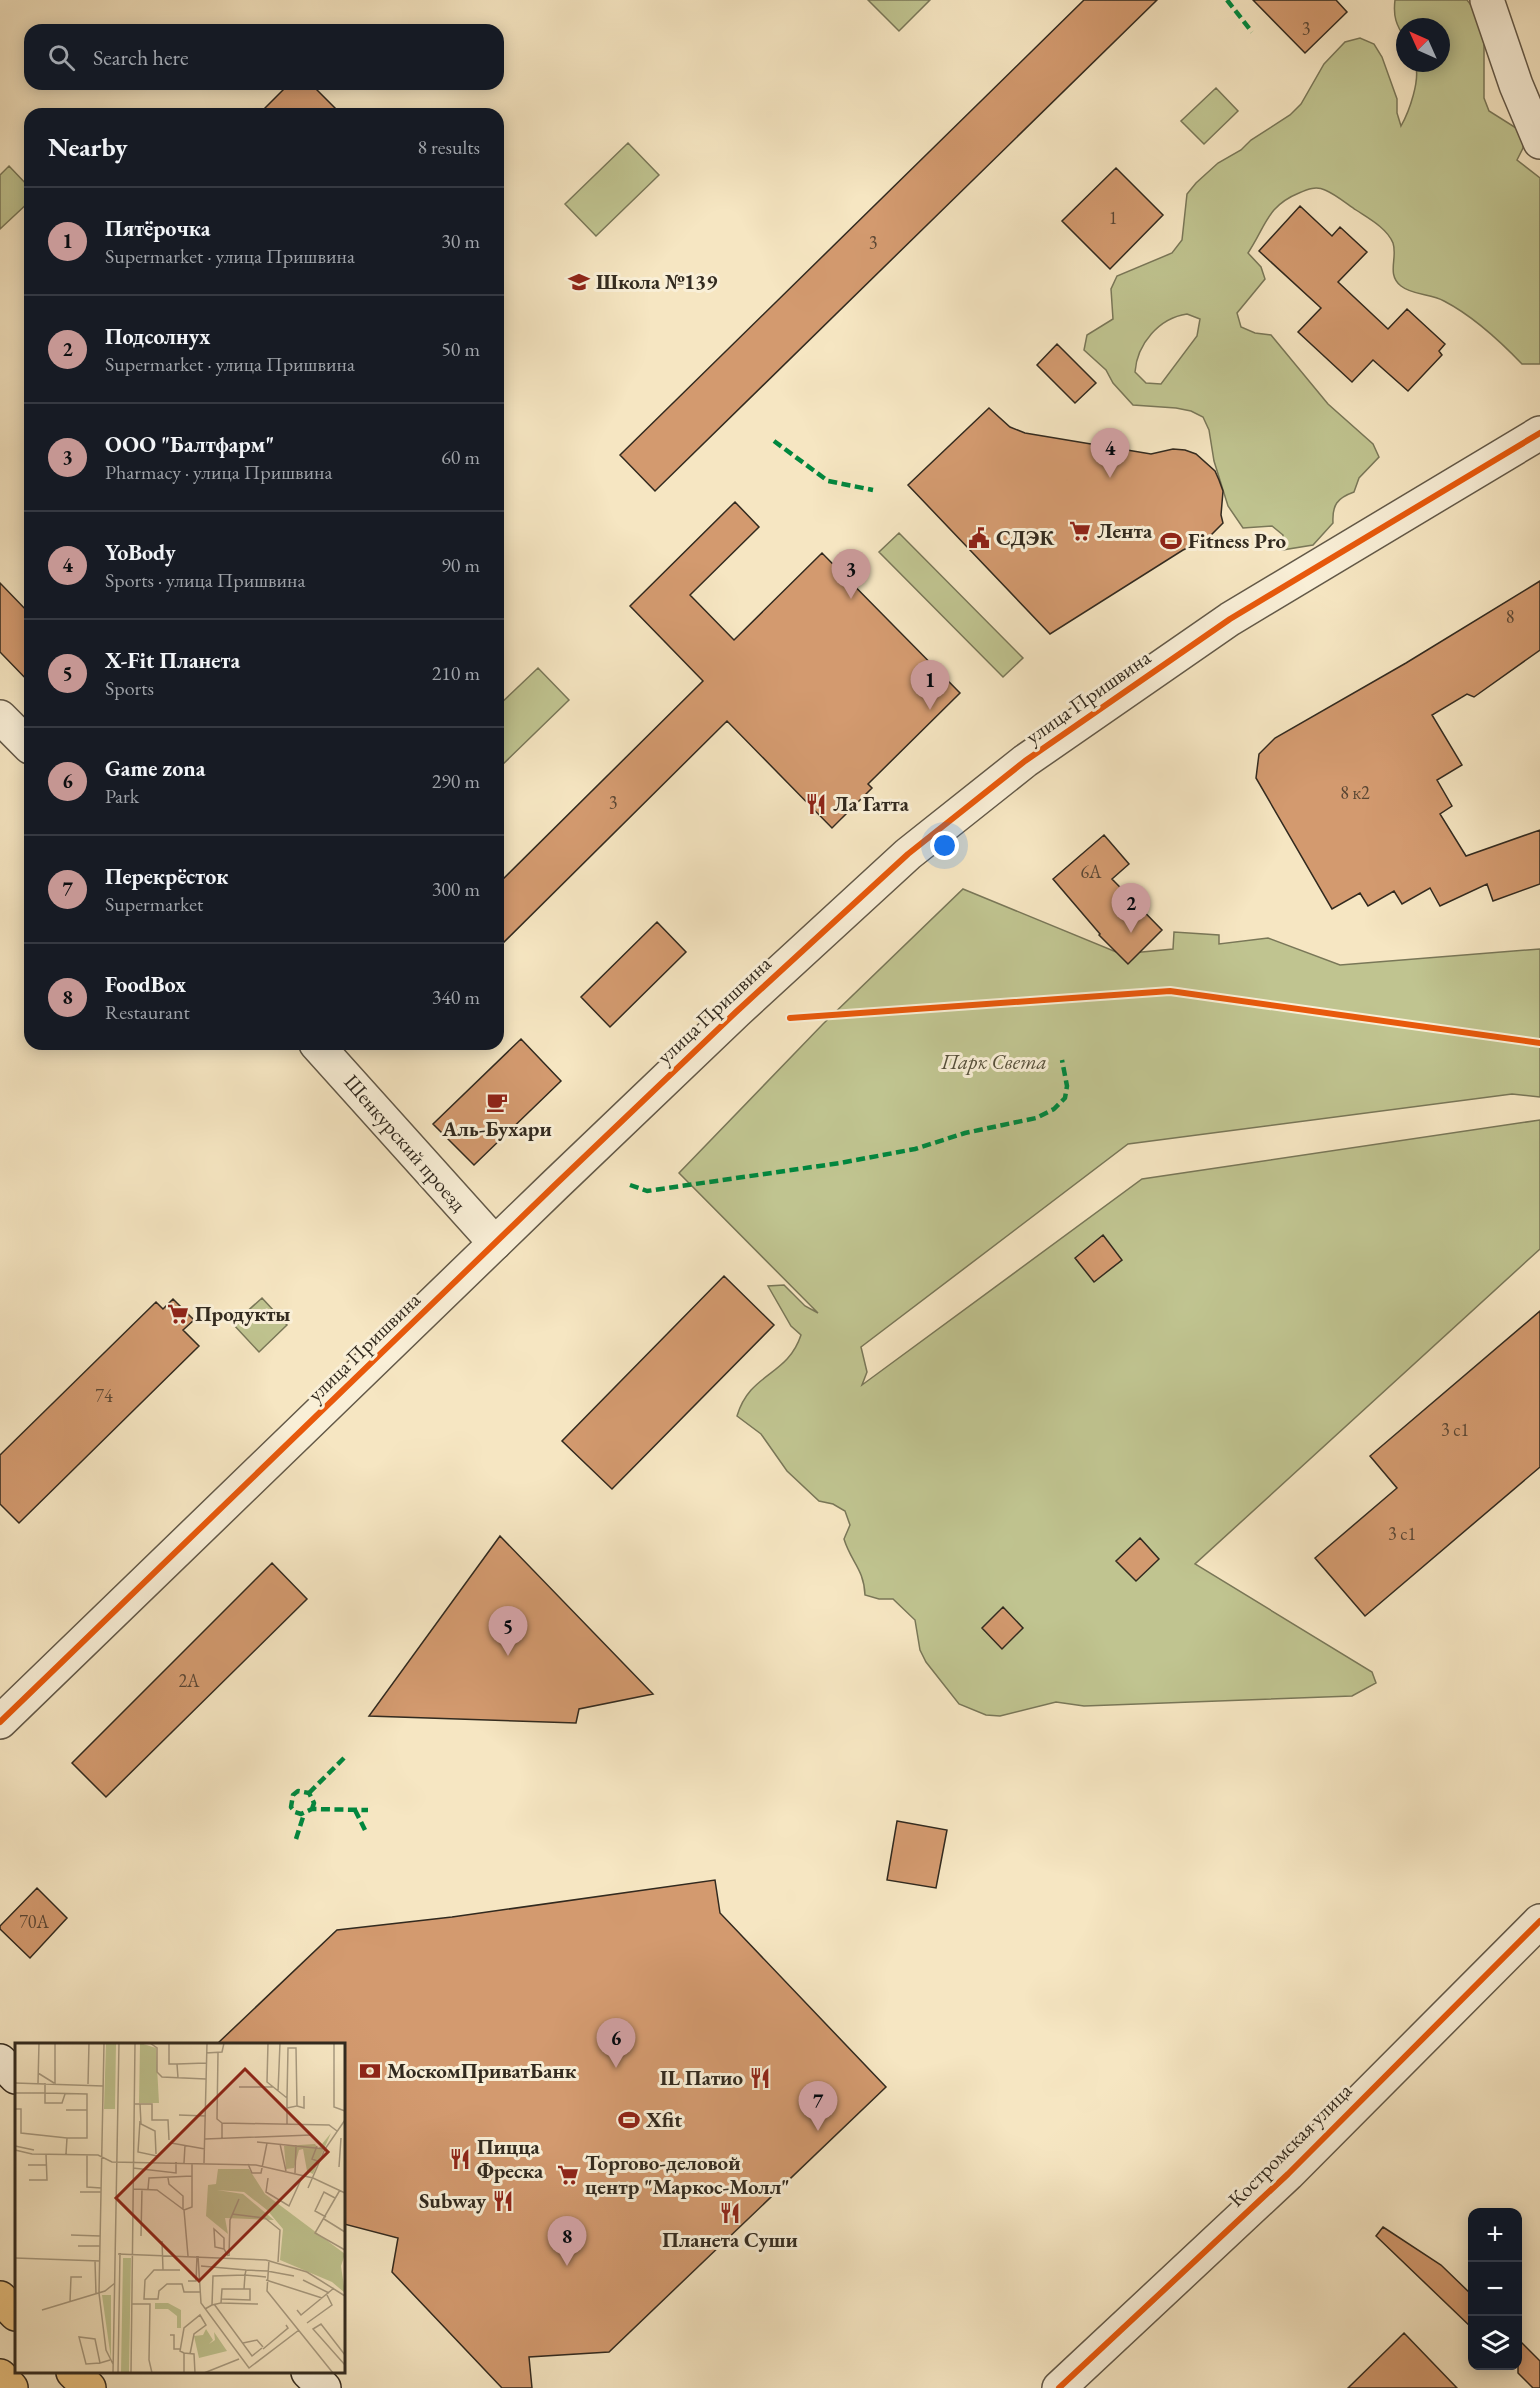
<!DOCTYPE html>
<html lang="en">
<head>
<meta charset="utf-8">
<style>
	body { margin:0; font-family:"EB Garamond",serif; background:#242831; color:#f1f3f6 }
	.controls { position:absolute; right:18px; bottom:18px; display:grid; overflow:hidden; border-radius:12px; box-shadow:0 3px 15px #0003 }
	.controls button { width:54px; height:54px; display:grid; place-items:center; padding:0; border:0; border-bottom:2px solid #363941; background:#171b24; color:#f1f3f6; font:30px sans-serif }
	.compass { position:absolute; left:1396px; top:18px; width:54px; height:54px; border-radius:50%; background:#171b24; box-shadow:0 3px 15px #0003; rotate:315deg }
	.you { position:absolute; left:945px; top:846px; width:21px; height:21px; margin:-15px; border:4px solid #fff; border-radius:50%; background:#1a73e8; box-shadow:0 0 0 9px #1a73e833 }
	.badge { display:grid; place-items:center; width:39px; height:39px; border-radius:50%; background:#c59692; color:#111; font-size:20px; font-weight:700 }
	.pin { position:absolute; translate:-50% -50px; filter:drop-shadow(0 2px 3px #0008) }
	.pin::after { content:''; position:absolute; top:32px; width:21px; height:18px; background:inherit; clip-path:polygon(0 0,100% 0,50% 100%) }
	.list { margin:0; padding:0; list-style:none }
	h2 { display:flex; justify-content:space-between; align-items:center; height:78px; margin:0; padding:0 24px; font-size:26px }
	h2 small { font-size:20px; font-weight:400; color:#9ea1a6 }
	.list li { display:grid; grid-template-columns:39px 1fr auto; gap:18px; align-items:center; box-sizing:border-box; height:108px; padding:0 24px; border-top:2px solid #363941 }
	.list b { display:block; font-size:22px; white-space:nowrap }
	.list p { margin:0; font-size:20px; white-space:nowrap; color:#9ea1a6 }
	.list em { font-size:20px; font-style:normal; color:#9ea1a6 }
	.icon { flex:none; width:33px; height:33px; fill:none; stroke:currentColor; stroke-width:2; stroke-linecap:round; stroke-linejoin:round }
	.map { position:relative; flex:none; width:1540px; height:2388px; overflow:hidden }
	.search { position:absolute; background:#171b24; box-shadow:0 3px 15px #0003; left:24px; top:24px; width:480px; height:66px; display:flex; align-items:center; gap:15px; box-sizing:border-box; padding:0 21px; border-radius:18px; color:#9ea1a6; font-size:22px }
	.panel { position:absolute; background:#171b24; box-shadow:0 3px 15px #0003; left:24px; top:108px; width:480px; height:942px; border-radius:18px }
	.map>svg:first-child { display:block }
</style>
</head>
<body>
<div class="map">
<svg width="1540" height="2388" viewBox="0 0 1540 2388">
	<rect width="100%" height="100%" fill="#f6e6c2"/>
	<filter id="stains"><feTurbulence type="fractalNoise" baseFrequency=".00333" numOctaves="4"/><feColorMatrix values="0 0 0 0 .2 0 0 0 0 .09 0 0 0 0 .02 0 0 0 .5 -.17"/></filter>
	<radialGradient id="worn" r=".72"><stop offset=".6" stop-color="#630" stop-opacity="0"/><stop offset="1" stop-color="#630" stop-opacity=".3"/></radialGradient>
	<!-- green -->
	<path fill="#c0c490" stroke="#797758" stroke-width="1.5" fill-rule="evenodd" d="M868,0h62l-31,31z
		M1395,0h72l7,9 10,28v61l5,13 35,22 -1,15 -6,12 23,18v186h-18c-23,-24 -49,-48 -78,-63 -13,-7 -32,-6 -43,-15 -15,-12 -3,-28 -8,-43 -6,-15 -25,-25 -37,-33 -9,-6 -21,-16 -31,-20 -9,-4 -17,-1 -26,3 -32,13 -33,33 -51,60l13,14 4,12 -28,34 4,14 14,6 16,2 57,69 45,40 6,13 -20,21 -5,14c-17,6 -22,13 -21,31l-20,22 -31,5 1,-15 -11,-9 -29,2 -15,-22 -14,-45 -5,-31 -6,-13 -12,-6 -15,-3 -43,-3 -20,-22 -7,-13 -22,-20 3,-15 26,-16 -2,-30 6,-13 55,-23 10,-13 5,-46 9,-11 22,-20 23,-13 10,-10 39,-25 11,-11 23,-40 21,-22 15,-4 14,6 8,13 15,42v14l4,13c8,-14 20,-47 14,-63h26v-36h-36v11c-9,-13 -12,-22 -10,-38zM1187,314l13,5 -3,17 -36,48 -15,-1 -11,-11c2,-28 24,-54 52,-58z
		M1216,88l22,23 -34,33 -23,-23z
		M628,143l31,32 -63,61 -31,-32z
		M9,166l21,22v13l-30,28v-54z
		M899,533l124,125 -20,19 -124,-125z
		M538,668l31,32 -71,69v-63z
		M963,889l158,65 52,-5 1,-17 45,3v9l49,-6 72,27 200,-16v148l-28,-3 -384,50 -267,203 6,25 -5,13 280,-206 398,-59v129l-345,315 177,108 4,11 -24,13 -268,10 -28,-4 -56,14 -14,-1 -27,-11 -33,-42 -6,-12 -5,-30 -22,-21h-14l-14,-4c-1,-26 -14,-33 -21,-56l6,-14 -5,-14 -12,-7 -14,-3 -32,-30 -26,-37 -24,-18c13,-44 50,-39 64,-81l-10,-9 -23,-40 16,-1 21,21 13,7 -139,-140 144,-149z
		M262,1298l25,27 -28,27 -26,-28z"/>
	<!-- building -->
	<path fill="#d39a6f" stroke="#322a1f" stroke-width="1.5" d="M1084,0h73l-502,491 -35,-36z
		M1253,0h83l11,12 -42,41z
		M289,84h22l30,30h-82z
		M1116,168l47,47 -53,54 -48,-48z
		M1300,206l32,30 8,-9 27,25 -29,30 50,47 19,-20 38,35 -6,7 3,4 -34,36 -35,-31 -21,22 -54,-50 23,-24 -62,-57z
		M1057,344l39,39 -21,20 -38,-38z
		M989,408l21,19 15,6 126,21 22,-5 12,1 11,4 19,17 4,9 4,11 -2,24 2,8 -16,16 -24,11 -133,84 -142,-149z
		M735,502l24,25 -69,68 44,45 88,-87 138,140 -92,91 4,4 -40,40 -105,-107 -229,227v-64l205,-203 -73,-75z
		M1540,581v69l-66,47 -7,-3 -35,21 30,50 -25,15 15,26 -12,8 26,42 74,-26v54l-47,17 -6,-17 -47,22 -10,-18 -28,16 -8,-13 -26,15 -8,-13 -28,16 -76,-131 3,-24 16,-16 131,-75z
		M0,583l30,31v69l-30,-31z
		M1104,835l25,29 -17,15 50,51 -34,34 -29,-29 1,-1 -47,-55z
		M657,922l29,30 -76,75 -29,-30z
		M521,1039l40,42 -87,84 -41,-41z
		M1103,1235l19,25 -28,22 -19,-24z
		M724,1276l50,49 -162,164 -50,-48z
		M173,1299l21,21 -11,10 16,16 -180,177 -19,-19v-49l156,-153 7,7z
		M1540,1311v156l-175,149 -50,-58 82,-70 -27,-32z
		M500,1536l153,158 -74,15 -3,14 -207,-7z
		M1140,1538l19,21 -23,22 -20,-20z
		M272,1563l35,36 -201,198 -34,-34z
		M1003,1607l20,21 -21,21 -20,-21z
		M897,1821l50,9 -11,58 -49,-8z
		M715,1880l5,33 166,174 -277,265 -80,5 3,31h-30l-110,-116 6,-34 -54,-14v-180h-127l120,-114 115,-13z
		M37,1888l30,30 -37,40 -30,-29v-3z
		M1383,2227l58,38 32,31v33l-97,-93z
		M1404,2333l53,55h-109l44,-43z
		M1518,2339l22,22v27h-7l-15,-15z"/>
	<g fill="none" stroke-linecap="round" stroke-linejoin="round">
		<defs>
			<path id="minor" d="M1487,0l29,85 24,57
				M0,717l30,30
				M316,1044l179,199"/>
			<path id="tertiary" d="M0,1722l555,-537 181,-173 172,-158 117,-93 205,-142 310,-186
				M1059,2388l229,-214 252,-253"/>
			<path id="secondary" d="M0,2061l16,16
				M308,2372l16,16"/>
			<path id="primary" d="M0,2298l16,16
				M73,2372l16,16
				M0,2376l11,12"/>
		</defs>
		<!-- minor casing -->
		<use href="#minor" stroke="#635948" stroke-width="36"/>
		<!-- tertiary casing -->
		<use href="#tertiary" stroke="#635948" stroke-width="36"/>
		<!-- secondary casing -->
		<use href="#secondary" stroke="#322a1f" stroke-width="36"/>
		<!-- primary casing -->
		<use href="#primary" stroke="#322a1f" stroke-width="36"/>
		<!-- minor -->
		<use href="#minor" stroke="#f9efd7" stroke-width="33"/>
		<!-- tertiary -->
		<use href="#tertiary" stroke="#f9efd7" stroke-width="33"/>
		<!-- secondary -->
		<use href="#secondary" stroke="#f9efd7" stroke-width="33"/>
		<!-- primary -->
		<use href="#primary" stroke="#ebc381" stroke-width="33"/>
		<!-- quiet -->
		<path stroke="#00873e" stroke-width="4.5" stroke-dasharray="9 4.5" stroke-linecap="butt" d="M1227,0l25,32
			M774,441l54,40 45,9
			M630,1185l17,6 193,-28 75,-14 50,-16 71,-15 18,-9 11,-11 2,-12 -5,-26
			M309,1793l37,-37
			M312,1809l2,-6 -5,-10 -11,-2 -5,4 -2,12 4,5 6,2 11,-5 56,1
			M355,1810l10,20
			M296,1839l8,-25"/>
		<defs>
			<path id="cycleway" d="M790,1018l380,-27 370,52
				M0,1722l555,-537 181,-173 172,-158 117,-93 205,-142 310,-186
				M1059,2388l229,-214 252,-253"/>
		</defs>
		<!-- cycleway casing -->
		<use href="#cycleway" stroke="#f9efd7" stroke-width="10"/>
		<!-- cycleway -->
		<use href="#cycleway" stroke="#e8590c" stroke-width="6"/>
	</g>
	<!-- icons -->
	<defs>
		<symbol id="school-bare" viewBox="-9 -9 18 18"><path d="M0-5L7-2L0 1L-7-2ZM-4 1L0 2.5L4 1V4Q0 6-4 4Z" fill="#8f2418" stroke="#f9efd7" stroke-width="2.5" paint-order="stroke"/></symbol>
		<symbol id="supermarket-bare" viewBox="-9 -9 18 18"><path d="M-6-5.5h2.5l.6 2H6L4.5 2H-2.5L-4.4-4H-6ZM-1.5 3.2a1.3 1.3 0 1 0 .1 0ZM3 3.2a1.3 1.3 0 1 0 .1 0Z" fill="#8f2418" stroke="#f9efd7" stroke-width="2.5" paint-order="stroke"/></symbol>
		<symbol id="civic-bare" viewBox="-9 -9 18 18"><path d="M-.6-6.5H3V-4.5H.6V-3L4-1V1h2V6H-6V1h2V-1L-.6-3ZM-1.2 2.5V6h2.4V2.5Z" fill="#8f2418" stroke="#f9efd7" stroke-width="2.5" paint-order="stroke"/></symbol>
		<symbol id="stadium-bare" viewBox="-9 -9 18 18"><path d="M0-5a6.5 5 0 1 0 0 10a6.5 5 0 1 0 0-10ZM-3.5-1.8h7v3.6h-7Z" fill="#8f2418" stroke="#f9efd7" stroke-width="2.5" paint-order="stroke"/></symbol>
		<symbol id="restaurant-bare" viewBox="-9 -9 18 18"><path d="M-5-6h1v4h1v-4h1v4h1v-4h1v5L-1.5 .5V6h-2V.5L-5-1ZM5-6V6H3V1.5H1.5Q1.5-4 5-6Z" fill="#8f2418" stroke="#f9efd7" stroke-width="2.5" paint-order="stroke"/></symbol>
		<symbol id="cafe-bare" viewBox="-9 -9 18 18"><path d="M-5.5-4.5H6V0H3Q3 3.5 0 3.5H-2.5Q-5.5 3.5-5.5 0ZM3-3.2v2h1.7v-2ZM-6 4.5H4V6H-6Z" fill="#8f2418" stroke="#f9efd7" stroke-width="2.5" paint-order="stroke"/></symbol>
		<symbol id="bank-bare" viewBox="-9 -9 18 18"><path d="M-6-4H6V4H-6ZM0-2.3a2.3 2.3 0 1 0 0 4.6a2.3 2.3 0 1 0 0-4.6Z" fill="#8f2418" stroke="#f9efd7" stroke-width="2.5" paint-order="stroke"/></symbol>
	</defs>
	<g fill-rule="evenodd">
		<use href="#school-bare" x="564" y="267" width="30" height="30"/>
		<use href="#supermarket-bare" x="1065" y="516" width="30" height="30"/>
		<use href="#civic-bare" x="964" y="523" width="30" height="30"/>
		<use href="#stadium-bare" x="1156" y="526" width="30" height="30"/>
		<use href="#restaurant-bare" x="801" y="789" width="30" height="30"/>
		<use href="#cafe-bare" x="482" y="1087" width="30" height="30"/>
		<use href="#supermarket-bare" x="163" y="1299" width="30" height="30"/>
		<use href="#bank-bare" x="355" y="2056" width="30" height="30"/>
		<use href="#restaurant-bare" x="745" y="2063" width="30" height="30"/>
		<use href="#stadium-bare" x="614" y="2105" width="30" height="30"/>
		<use href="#restaurant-bare" x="445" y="2144" width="30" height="30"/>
		<use href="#supermarket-bare" x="553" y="2160" width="30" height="30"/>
		<use href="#restaurant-bare" x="488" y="2186" width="30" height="30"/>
		<use href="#restaurant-bare" x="715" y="2198" width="30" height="30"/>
	</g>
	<g text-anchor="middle" stroke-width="6" stroke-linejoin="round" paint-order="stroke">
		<!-- number labels -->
		<g font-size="18" fill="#5a4633">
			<text x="1306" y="35">3</text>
			<text x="1113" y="224">1</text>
			<text x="873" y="249">3</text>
			<text x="1510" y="623">8</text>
			<text x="1355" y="799">8 к2</text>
			<text x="613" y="809">3</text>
			<text x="1091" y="878">6А</text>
			<text x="104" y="1402">74</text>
			<text x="1455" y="1436">3 с1</text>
			<text x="1402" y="1540">3 с1</text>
			<text x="189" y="1687">2А</text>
			<text x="34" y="1928">70А</text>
		</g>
		<!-- poi labels -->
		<g font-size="21" font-weight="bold" fill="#322a1f" stroke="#f9efd7" text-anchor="start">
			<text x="596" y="289">Школа №139</text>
			<text x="1097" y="538">Лента</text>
			<text x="996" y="545">СДЭК</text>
			<text x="1188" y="548">Fitness Pro</text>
			<text x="833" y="811">Ла Гатта</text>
			<text x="497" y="1136" text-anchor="middle">Аль-Бухари</text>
			<text x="195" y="1321">Продукты</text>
			<text x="387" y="2078">МоскомПриватБанк</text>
			<text x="743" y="2085" text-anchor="end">IL Патио</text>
			<text x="646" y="2127">Xfit</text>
			<text x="477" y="2154">Пицца<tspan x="477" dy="24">Фреска</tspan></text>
			<text x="585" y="2170">Торгово-деловой<tspan x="585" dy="24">центр "Маркос-Молл"</tspan></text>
			<text x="486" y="2208" text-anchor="end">Subway</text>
			<text x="730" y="2247" text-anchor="middle">Планета Суши</text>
		</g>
		<!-- street labels -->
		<g font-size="21" fill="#322a1f" stroke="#f9efd7">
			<text transform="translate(1088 697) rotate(-35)" y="7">улица Пришвина</text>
			<text transform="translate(714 1010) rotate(-43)" y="7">улица Пришвина</text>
			<text transform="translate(405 1143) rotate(49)" y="7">Шенкурский проезд</text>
			<text transform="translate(364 1347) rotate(-44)" y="7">улица Пришвина</text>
			<text transform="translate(1290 2145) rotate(-45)" y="7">Костромская улица</text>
		</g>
		<!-- park labels -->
		<g font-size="21" font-style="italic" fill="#56503b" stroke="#f9efd7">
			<text x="994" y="1069">Парк Света</text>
		</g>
	</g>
	<!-- overview -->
	<g transform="translate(15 2043)">
		<rect width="330" height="330" fill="#f6e6c2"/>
		<path d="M91,0h10l-1,66h-11zM125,0l16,5 3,55h-20zM316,90l-18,41 -6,-3 -4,-22 -4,1 -5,18 -8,1 -2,-23 31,-2 3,5zM203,126h31l16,25 80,60 -4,12 4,27 -13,-11 -52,-22 3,-31 -16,-19 -23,-18 -27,-2 26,4 31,26 -49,-2 3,16 -22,-18 2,-31 8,-1zM108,215h8l-2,115h-8zM87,252h9v64zM140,260h13l13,7v18h-4v-12l-9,-7h-13zM191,286l7,11 -4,4 6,-4 -1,-8 13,19 -28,7 -5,-22 9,-1z" fill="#c0c490"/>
		<path fill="none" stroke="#a89b81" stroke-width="1.5" d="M89,0l-5,250 7,57 7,14M135,0l7,5v24l5,5 44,2M154,0v21h8l1,14M253,0l-1,39 20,16M319,0v64l11,4M191,10l16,-1 2,-9M203,10l-1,66 5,4v16M162,21l29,-1M23,30l16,10M0,40l88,3M23,40l1,-40M30,40v10l42,1v44h-20l-1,16M40,41v-41M73,41l1,-41M224,44h34M263,49l2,-49M0,50h30v10h17l3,-9M119,61h18v16h16l1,20M125,61l1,20 14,7 1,23M282,63l7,2v-12M0,66h6v24l46,5M51,67h21M164,72l27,1M125,78l-2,31 19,4M207,80l107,2 8,6M272,81v-26l1,-50h8l1,58 -10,2M190,96l106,-4M242,99l68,7M156,100l34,6M265,101l6,27M0,103l19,4M302,103l-5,13 8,3M0,107l17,4 66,1 14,7 144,3 57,13 32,15M72,112v32l14,1M169,120l1,-18M189,120l3,-120M233,121l4,9h9l6,-30M13,122h18M324,124l2,-29M118,125l43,5v-11M280,130l1,-28M153,135l1,6 14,12v13M253,135l-2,14 23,14 14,-31M14,137h18l-1,-26M293,145l17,-39 20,-29M118,146l24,1 27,20M133,146l1,-11 43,-2M325,147l-25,43 30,17M65,149h21M169,167l8,-3v-44M169,167l4,46M217,171l33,4 15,12 -2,32M311,174l-11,-6 9,-19 11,6M309,176l21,13M56,192l29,1M126,193l1,-47M147,198l1,29M63,203h22M209,206v-11l-10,-9 1,18 9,2 4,7M103,211l148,6 41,12 38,24M183,213l3,47 48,65 50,-38M214,213l1,-36 9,-21M0,215l85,3M254,217l-2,31 66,82M80,218l1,33M186,223l45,4M165,227h-26l-9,10 -1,19h14l1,-8 8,-7h15l2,8h17M252,228l27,5M251,237l56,18M288,237l26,13M173,238h8l1,-25M207,256l28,1v-11h-6M55,259l1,-25h11M206,260l37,1M117,261h18l-1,56 3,13M199,261l38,52 10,-8M197,262l9,-2 1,-14h22l1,-14 21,2M190,266l7,-4 1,-29 32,-1 1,-5 21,1M27,267l63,-19 10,-8M282,267l4,5 33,-27M292,280l25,-18 -5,-10M155,292h4v14h6M228,300l14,-3 6,7M248,306l25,-21 -2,-3M169,310l-4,-2 4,-23 16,-13 6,10 -12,9 -4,20M330,312l-24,-31 -8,5 32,36M85,320l-14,1 -7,-27 16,2 5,24 10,-3M98,330l6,-330M103,330l2,-120M116,330l4,-330M169,330v-20l10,1 1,19M189,330l35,-14"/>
		<path fill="#8f2418" fill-opacity="0.15" stroke="#8f2418" stroke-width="3" d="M230,26l83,83 -129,129 -83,-83z"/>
		<rect width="330" height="330" fill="none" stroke="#322a1f" stroke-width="3"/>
	</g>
	<rect width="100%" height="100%" filter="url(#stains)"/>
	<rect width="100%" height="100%" fill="url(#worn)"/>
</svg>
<div class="controls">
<button>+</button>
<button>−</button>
<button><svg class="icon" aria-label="layers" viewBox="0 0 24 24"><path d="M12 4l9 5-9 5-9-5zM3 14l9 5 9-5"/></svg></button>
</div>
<svg class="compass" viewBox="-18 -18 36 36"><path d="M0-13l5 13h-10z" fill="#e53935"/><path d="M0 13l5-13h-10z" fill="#9ea1a6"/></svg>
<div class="you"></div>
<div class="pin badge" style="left:930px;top:710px">1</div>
<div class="pin badge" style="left:1131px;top:933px">2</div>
<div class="pin badge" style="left:851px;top:599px">3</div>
<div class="pin badge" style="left:1110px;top:478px">4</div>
<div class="pin badge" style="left:508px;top:1656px">5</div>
<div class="pin badge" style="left:616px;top:2068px">6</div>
<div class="pin badge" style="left:818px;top:2131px">7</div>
<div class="pin badge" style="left:567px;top:2266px">8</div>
<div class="search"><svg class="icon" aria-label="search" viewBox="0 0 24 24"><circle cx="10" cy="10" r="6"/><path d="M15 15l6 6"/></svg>Search here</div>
<section class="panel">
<h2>Nearby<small>8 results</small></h2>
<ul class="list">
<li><span class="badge">1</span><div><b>Пятёрочка</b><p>Supermarket · улица Пришвина</p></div><em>30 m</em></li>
<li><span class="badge">2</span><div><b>Подсолнух</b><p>Supermarket · улица Пришвина</p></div><em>50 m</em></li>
<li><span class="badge">3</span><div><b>ООО &quot;Балтфарм&quot;</b><p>Pharmacy · улица Пришвина</p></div><em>60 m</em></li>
<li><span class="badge">4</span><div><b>YoBody</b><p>Sports · улица Пришвина</p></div><em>90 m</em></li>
<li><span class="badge">5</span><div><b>X-Fit Планета</b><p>Sports</p></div><em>210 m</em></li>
<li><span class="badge">6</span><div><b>Game zona</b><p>Park</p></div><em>290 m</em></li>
<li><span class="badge">7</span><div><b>Перекрёсток</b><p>Supermarket</p></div><em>300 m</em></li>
<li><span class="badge">8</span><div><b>FoodBox</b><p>Restaurant</p></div><em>340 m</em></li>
</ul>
</section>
</div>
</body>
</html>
